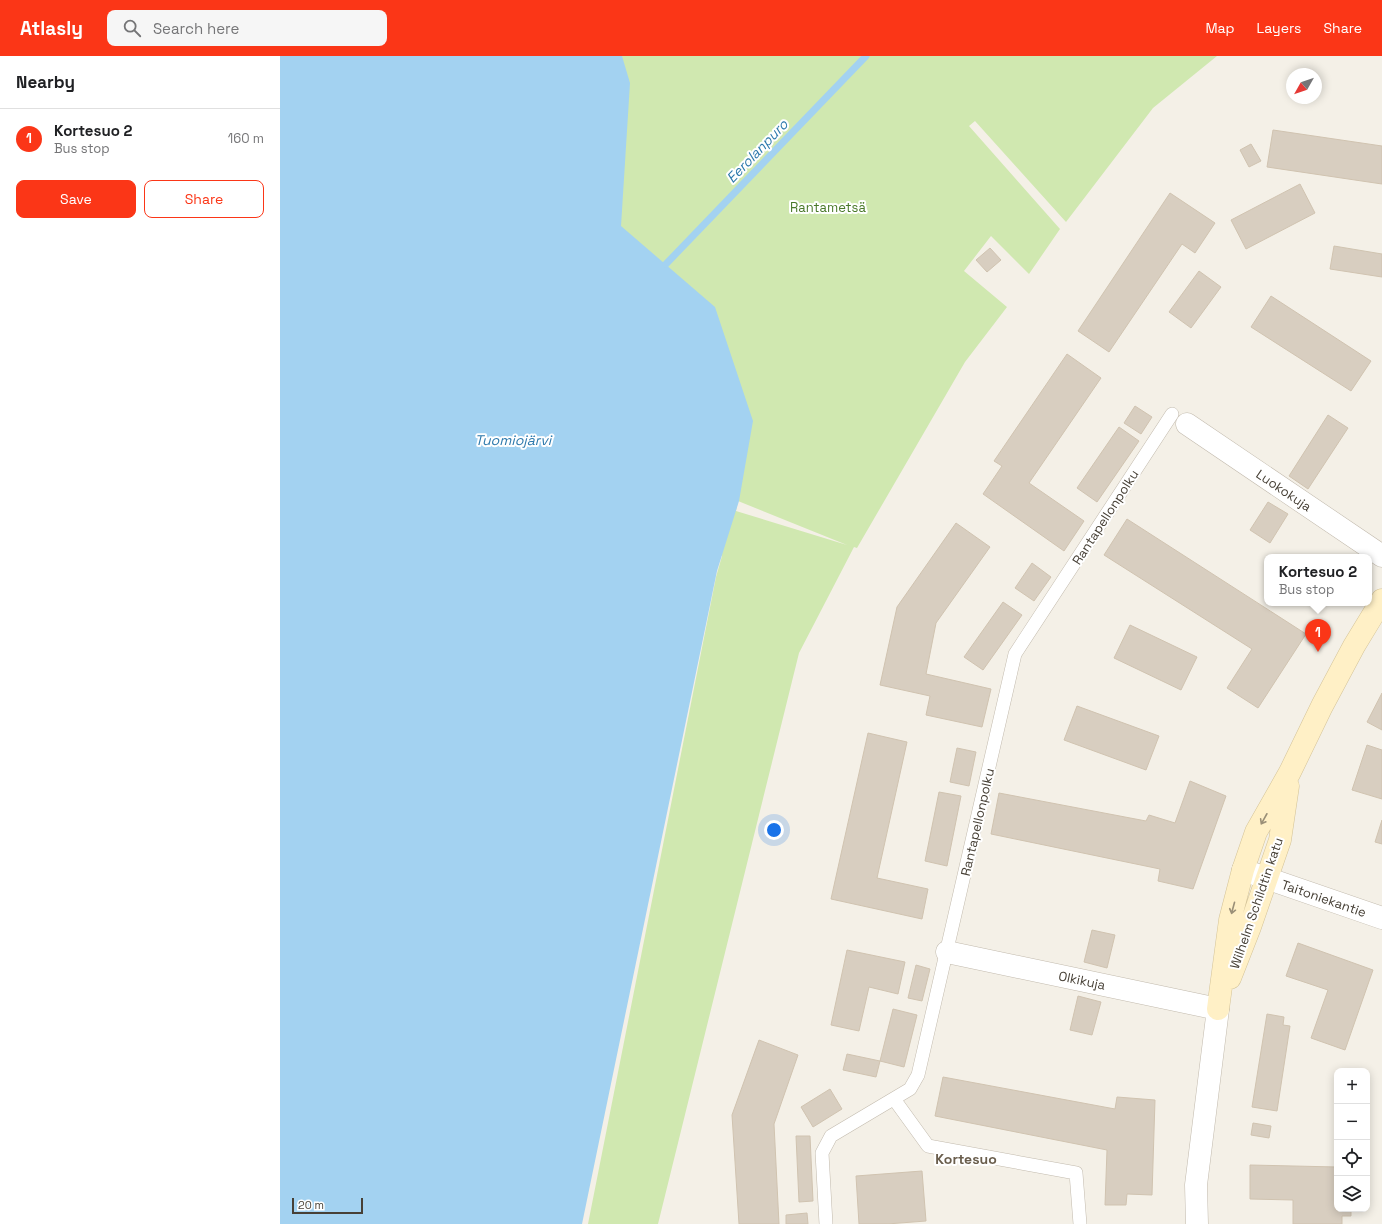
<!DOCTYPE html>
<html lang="en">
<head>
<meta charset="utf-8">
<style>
	body { margin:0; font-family:"Space Grotesk",sans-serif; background:#f6f6f6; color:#202124 }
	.controls { position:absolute; right:12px; bottom:12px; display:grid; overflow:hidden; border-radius:8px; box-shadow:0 2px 10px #0003 }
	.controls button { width:36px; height:36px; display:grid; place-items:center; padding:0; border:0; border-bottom:1px solid #e0e0e0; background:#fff; color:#202124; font:20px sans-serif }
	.compass { position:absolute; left:1006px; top:12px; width:36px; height:36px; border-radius:50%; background:#fff; box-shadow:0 2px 10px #0003; rotate:230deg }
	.scale { position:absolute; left:12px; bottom:10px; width:71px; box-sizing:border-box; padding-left:4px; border:2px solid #474036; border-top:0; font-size:11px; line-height:14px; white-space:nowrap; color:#474036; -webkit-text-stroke:3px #fff; paint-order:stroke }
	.you { position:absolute; left:494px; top:774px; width:14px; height:14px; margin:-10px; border:3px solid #fff; border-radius:50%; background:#1a73e8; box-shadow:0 0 0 6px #1a73e833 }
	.badge { display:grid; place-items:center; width:26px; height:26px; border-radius:50%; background:#fb3617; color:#fff; font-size:13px; font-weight:700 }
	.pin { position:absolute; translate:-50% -33px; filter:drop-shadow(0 1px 2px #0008) }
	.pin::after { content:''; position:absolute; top:21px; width:14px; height:12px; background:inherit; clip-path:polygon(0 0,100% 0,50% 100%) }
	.popup { position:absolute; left:984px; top:498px; width:108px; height:52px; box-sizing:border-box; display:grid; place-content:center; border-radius:8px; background:#fff; filter:drop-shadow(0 1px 3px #0005); font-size:13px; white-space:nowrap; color:#757577 }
	.popup b { font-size:15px; color:#202124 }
	.popup::after { content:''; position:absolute; left:50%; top:100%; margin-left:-8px; border:8px solid transparent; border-top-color:#fff }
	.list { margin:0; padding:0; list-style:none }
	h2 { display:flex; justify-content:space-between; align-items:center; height:52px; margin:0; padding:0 16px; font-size:17px }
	h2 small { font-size:13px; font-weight:400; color:#757577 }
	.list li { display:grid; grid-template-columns:26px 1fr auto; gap:12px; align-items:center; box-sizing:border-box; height:60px; padding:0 16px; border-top:1px solid #e0e0e0 }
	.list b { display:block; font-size:15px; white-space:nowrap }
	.list p { margin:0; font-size:13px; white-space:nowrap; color:#757577 }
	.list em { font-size:13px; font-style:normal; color:#757577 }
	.actions { display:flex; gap:8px; padding:12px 16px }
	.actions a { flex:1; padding:9px 0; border:1px solid #fb3617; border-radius:8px; text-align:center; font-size:14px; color:#fb3617 }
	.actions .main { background:#fb3617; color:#fff }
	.icon { flex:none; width:22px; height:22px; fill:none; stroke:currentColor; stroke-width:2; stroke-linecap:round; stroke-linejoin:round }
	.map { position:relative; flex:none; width:1102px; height:1168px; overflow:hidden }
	header { display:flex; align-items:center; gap:24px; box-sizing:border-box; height:56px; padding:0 20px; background:#fb3617; color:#fff }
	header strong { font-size:19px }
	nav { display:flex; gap:22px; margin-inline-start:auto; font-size:14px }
	.search { width:280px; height:36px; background:#f6f6f6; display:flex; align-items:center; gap:10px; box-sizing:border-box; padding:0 14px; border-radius:8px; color:#757577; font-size:15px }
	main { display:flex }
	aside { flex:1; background:#fff }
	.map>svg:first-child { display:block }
</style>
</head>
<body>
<header>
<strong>Atlasly</strong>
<div class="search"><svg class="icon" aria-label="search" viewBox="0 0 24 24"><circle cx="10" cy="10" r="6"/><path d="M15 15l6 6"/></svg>Search here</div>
<nav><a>Map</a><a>Layers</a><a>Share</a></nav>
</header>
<main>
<aside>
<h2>Nearby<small></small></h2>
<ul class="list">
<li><span class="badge">1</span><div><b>Kortesuo 2</b><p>Bus stop</p></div><em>160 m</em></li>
</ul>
<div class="actions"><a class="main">Save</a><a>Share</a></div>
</aside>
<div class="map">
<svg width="1102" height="1168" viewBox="0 0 1102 1168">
	<rect width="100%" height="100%" fill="#f4f0e7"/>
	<!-- green -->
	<path fill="#d0e8b0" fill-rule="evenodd" d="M0,0h937l-64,52 -87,114 -91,-101 -6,5 91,103 -31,45 -38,-38 -27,35 43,36 -42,55 -108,186 -3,-1 -55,106 -141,571h-70l128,-647 6,-21zM458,445l109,44 -111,-34z"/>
	<!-- water -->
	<path fill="#a3d2f1" d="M0,0h342l8,27 -9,143 94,81 38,114 -14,80 -22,70 -135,653h-302z"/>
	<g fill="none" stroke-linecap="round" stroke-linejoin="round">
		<!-- stream -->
		<path stroke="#a3d2f1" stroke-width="7" d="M386,208l200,-208"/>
	</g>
	<!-- building -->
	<path fill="#d8cec0" stroke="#d0c3b0" d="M993,74l109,16v38l-115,-17z
		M971,88l10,17 -12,6 -9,-17z
		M1020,128l15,29 -69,36 -15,-29z
		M890,137l45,30 -20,30 -13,-9 -73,108 -31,-21z
		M1054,190l48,8v23l-52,-8z
		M710,192l11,12 -14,12 -11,-12z
		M919,215l22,16 -30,41 -22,-16z
		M991,240l100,65 -20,30 -100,-64z
		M787,298l34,24 -72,105 55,38 -20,30 -81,-57 19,-28 -8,-5z
		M855,350l17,11 -11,17 -17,-11z
		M1048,359l20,13 -40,61 -19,-13z
		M839,371l20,14 -42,61 -20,-14z
		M988,446l20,12 -18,29 -20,-13z
		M847,463l179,115 -48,74 -31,-20 25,-39 -148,-94z
		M676,467l34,24 -54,76 -10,51 65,15 -9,38 -56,-12 4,-19 -50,-11 17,-78z
		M752,507l19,14 -17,24 -19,-13z
		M723,546l19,13 -39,55 -19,-13z
		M850,569l67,32 -16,33 -67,-32z
		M1102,637v37l-15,-8z
		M797,650l82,30 -13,34 -82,-30z
		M588,677l39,9 -30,136 51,11 -6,30 -91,-20z
		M1087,689l15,5v49l-30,-9z
		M677,692l19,4 -7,34 -19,-4z
		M910,725l36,15 -33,93 -35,-8 2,-12 -169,-35 8,-41 147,28 3,-6 26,8z
		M659,736l22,4 -14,70 -22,-5z
		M1102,764v24l-7,-2z
		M812,874l23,5 -8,33 -23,-6z
		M1018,887l75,27 -28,80 -34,-12 17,-48 -42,-14z
		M567,894l58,12 -7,32 -29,-7 -10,44 -28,-6z
		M636,909l14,4 -8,32 -14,-3z
		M798,940l23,6 -9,33 -22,-5z
		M613,953l24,6 -13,52 -24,-6z
		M987,958l17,3 -1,8 7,1 -13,85 -25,-4z
		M479,984l39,15 -24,69 5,100h-40l-7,-109z
		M567,998l33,7 -4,16 -33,-7z
		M663,1021l172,32 2,-12 38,3 -3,95 -25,-1 -1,11h-21l2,-55 -172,-34z
		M550,1033l12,20 -29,18 -12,-20z
		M973,1067l18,3 -2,12 -18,-3z
		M516,1080h14l3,65 -14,1z
		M970,1109l87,2v42h14v7h-9v8h-49v-24l-43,-1z
		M642,1115l4,50 -39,3h-28l-3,-48z
		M527,1157l1,11h-22v-9z"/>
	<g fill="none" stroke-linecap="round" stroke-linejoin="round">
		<defs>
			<path id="lane" d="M614,1043l34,47 148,27 4,51
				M546,1168l-4,-71 9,-17 79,-47 8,-14 97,-421 157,-240"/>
			<path id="street" d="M907,368l195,132
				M963,814l139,48
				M667,896l271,57 -22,176 1,39"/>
			<path id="secondary" d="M950,922l20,-51 30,-87 8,-54
				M938,953l12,-89 13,-50 13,-38 34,-60 32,-66 32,-60 28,-46"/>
		</defs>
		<!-- lane casing -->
		<use href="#lane" stroke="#c2baad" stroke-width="14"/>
		<!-- street casing -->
		<use href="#street" stroke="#c2baad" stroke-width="23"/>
		<!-- secondary casing -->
		<use href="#secondary" stroke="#d4c397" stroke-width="23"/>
		<!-- lane -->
		<use href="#lane" stroke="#fff" stroke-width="13"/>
		<!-- street -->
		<use href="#street" stroke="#fff" stroke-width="22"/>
		<!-- secondary -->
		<use href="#secondary" stroke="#fff0c6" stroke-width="22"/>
	</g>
	<!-- one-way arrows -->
	<defs><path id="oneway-shaft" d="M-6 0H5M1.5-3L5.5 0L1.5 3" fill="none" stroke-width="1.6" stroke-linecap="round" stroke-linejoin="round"/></defs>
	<g stroke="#9a8f77">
		<use href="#oneway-shaft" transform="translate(984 763) rotate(119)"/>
		<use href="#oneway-shaft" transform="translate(953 852) rotate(105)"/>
	</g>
	<g text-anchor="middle" stroke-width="4" stroke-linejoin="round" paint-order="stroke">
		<!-- park labels -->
		<g font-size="13" fill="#497929" stroke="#fff">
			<text x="548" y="156">Rantametsä</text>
		</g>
		<!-- street labels -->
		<g font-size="13" fill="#474036" stroke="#fff">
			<text transform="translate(1004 434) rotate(34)" y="5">Luokokuja</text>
			<text transform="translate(825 461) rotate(-57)" y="5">Rantapellonpolku</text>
			<text transform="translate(697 766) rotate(-77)" y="5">Rantapellonpolku</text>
			<text transform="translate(1044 842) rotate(19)" y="5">Taitoniekantie</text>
			<text transform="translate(976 847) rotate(-71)" y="5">Wilhelm Schildtin katu</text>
			<text transform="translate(802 924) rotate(12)" y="5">Olkikuja</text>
		</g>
		<!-- water labels -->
		<g font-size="14" font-style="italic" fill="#2d79ac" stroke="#fff">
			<text transform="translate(477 95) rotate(-46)" y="5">Eerolanpuro</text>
			<text x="233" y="389">Tuomiojärvi</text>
		</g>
		<!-- neighbourhood labels -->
		<g font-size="14" font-weight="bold" fill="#6a5e4d" stroke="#fff">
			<text x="686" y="1108">Kortesuo</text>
		</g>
	</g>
</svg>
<div class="controls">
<button>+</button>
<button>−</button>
<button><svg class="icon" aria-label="locate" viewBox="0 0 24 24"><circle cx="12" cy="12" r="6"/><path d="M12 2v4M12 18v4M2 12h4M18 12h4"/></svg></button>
<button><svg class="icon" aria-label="layers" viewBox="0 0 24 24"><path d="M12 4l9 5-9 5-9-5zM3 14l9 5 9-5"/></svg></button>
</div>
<svg class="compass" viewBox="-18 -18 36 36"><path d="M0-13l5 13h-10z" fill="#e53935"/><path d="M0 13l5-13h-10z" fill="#757577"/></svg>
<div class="scale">20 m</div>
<div class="you"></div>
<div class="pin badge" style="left:1038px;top:596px">1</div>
<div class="popup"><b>Kortesuo 2</b>Bus stop</div>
</div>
</main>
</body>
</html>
